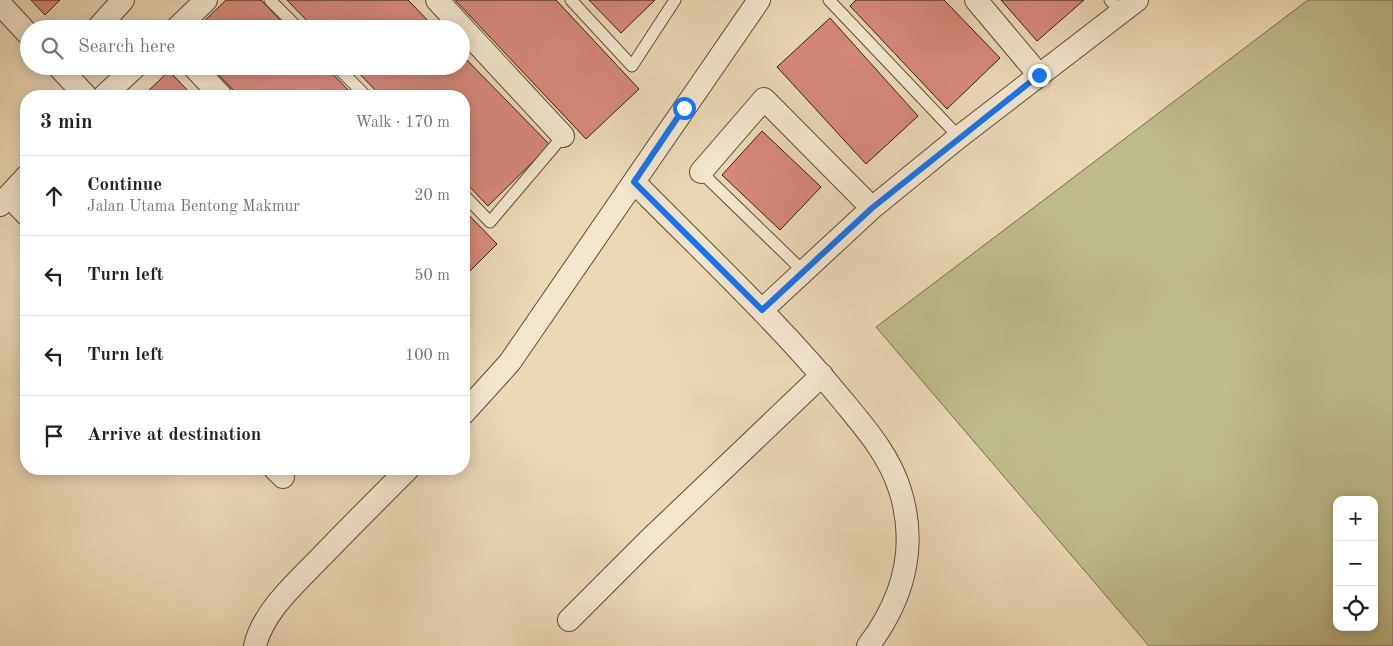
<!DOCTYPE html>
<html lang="en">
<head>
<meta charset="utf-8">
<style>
	body { margin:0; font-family:"Old Standard TT",serif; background:#f6f6f6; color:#202124 }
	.controls { position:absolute; right:15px; bottom:15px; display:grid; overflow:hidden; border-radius:10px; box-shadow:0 2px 12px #0003 }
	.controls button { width:45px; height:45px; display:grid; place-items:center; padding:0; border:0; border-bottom:1px solid #e0e0e0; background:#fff; color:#202124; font:25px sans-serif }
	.stop { position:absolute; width:15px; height:15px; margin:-11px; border:4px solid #1a73e8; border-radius:50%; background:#fff }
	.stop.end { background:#1a73e8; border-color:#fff; box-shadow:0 1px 5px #0008 }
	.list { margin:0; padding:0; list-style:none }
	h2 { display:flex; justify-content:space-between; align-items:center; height:65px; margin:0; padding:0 20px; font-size:21px }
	h2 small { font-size:16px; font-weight:400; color:#757577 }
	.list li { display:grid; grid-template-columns:32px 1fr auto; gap:15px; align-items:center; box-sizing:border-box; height:80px; padding:0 20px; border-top:1px solid #e0e0e0 }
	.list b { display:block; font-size:19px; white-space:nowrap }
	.list p { margin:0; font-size:16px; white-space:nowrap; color:#757577 }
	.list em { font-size:16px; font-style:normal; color:#757577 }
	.icon { flex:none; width:28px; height:28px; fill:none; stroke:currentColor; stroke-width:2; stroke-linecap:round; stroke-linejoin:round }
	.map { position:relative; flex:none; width:1393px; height:646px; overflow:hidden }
	.search { position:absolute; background:#fff; box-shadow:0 2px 12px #0003; left:20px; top:20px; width:450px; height:55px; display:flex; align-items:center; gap:12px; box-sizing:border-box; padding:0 18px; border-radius:28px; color:#757577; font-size:19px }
	.panel { position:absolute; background:#fff; box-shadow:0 2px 12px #0003; left:20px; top:90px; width:450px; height:385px; border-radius:20px }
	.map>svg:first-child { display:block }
</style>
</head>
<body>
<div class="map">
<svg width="1393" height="646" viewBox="0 0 1393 646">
	<rect width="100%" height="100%" fill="#ebd8b5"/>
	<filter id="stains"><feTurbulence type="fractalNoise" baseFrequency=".004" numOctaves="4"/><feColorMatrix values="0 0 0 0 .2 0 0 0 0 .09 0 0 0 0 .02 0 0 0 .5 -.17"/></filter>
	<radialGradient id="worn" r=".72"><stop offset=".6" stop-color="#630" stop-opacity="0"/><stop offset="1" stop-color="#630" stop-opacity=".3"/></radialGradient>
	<!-- green -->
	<path fill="#bebc88" stroke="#7a6e4e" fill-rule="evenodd" d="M1308,0h85v646h-244l-273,-319zM1337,500h37v127h-37z"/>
	<!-- building -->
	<path fill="#d7897a" stroke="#351f15" d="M31,0h29l-15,15z
		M226,0h35l28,29h-93z
		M287,0h121l28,29h-121z
		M455,0h101l83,89 -53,50z
		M589,0h66l-34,33z
		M856,0h88l56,58 -53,51 -97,-103z
		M1001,0h83l-47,41z
		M830,18l88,98 -52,48 -89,-97z
		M461,54l89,91 -62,61 -24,-25v-85h-83l-29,-30h109z
		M210,66h115l29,30h-115z
		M169,71l24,25h-50z
		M762,131l59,56 -41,43 -58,-55z
		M464,210l33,34 -33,33z"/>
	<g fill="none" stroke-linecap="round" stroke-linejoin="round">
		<defs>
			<path id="service" d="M270,0l29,29
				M571,0l61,66 43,-66
				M829,0l130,137
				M1110,0l10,12
				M336,66l30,30
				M701,172l102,99
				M464,195l26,27 73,-86"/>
			<path id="minor" d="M437,0l126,136
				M976,0l63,75
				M0,4l29,31
				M97,29l26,-29
				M176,29l30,-29
				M58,66l28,30
				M193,66l28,30
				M104,96l32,-30
				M701,172l63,-73 108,109
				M634,182c71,72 145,141 209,219 23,28 46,54 57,89 18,57 3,110 -32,156
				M9,196l17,18
				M0,205l26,-28
				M762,310l110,-102 87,-71 178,-137
				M464,413l46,-51 249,-362
				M275,469l8,8
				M569,620l79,-79 174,-166
				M255,646c8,-35 42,-64 66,-89 29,-30 58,-59 87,-88"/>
		</defs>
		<!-- service casing -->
		<use href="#service" stroke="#624d3d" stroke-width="13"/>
		<!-- minor casing -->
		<use href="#minor" stroke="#624d3d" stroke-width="24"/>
		<!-- service -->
		<use href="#service" stroke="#f2e6cf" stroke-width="11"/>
		<!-- minor -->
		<use href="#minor" stroke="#f2e6cf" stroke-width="22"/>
	</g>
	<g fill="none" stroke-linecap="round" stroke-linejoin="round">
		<!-- route -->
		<path stroke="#1a73e8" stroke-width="6" d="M684,108l-50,74 128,128 110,-102 167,-133"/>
	</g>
	<rect width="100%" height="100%" filter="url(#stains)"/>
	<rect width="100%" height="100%" fill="url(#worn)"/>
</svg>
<div class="controls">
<button>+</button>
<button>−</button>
<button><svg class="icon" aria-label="locate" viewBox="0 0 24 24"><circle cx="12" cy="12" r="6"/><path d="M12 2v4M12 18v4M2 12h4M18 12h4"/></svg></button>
</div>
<div class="stop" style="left:684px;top:108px"></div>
<div class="stop end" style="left:1039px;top:75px"></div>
<div class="search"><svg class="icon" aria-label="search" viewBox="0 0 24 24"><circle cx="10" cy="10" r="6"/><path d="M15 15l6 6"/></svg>Search here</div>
<section class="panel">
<h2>3 min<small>Walk · 170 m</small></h2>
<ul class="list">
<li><svg class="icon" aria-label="ahead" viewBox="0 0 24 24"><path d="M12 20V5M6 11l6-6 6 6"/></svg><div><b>Continue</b><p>Jalan Utama Bentong Makmur</p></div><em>20 m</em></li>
<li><svg class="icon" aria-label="left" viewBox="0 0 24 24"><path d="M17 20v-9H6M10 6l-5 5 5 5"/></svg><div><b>Turn left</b></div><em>50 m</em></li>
<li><svg class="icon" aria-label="left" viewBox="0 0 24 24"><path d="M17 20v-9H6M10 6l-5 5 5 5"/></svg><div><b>Turn left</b></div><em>100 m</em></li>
<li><svg class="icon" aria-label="arrive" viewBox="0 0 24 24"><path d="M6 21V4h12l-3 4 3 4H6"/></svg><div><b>Arrive at destination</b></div></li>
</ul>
</section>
</div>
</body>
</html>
